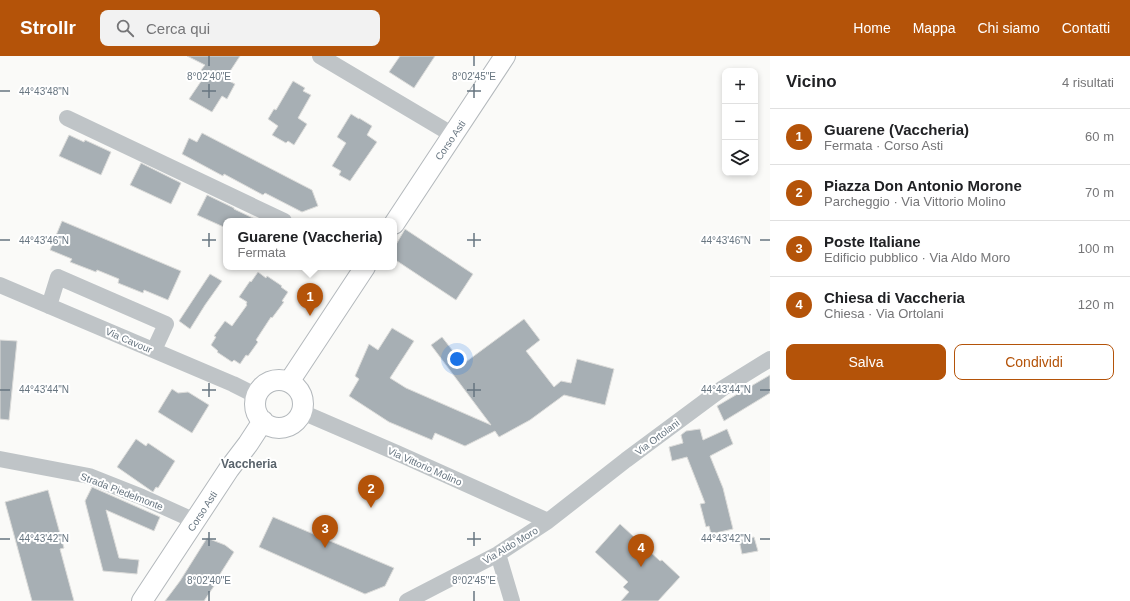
<!DOCTYPE html>
<html lang="it">
<head>
<meta charset="utf-8">
<style>
	body { margin:0; font-family:Arial,sans-serif; background:#f2f2f2; color:#202124 }
	.controls { position:absolute; right:12px; top:12px; display:grid; overflow:hidden; border-radius:8px; box-shadow:0 2px 6px #0003 }
	.controls button { width:36px; height:36px; display:grid; place-items:center; padding:0; border:0; border-bottom:1px solid #e0e0e0; background:#fff; color:#202124; font:20px sans-serif }
	.you { position:absolute; left:457px; top:303px; width:14px; height:14px; margin:-10px; border:3px solid #fff; border-radius:50%; background:#1a73e8; box-shadow:0 0 0 6px #1a73e833 }
	.badge { display:grid; place-items:center; width:26px; height:26px; border-radius:50%; background:#b45309; color:#fff; font-size:13px; font-weight:700 }
	.pin { position:absolute; translate:-50% -33px; filter:drop-shadow(0 1px 2px #0008) }
	.pin::after { content:''; position:absolute; top:21px; width:14px; height:12px; background:inherit; clip-path:polygon(0 0,100% 0,50% 100%) }
	.popup { position:absolute; left:223px; top:162px; width:174px; height:52px; box-sizing:border-box; display:grid; place-content:center; border-radius:8px; background:#fff; filter:drop-shadow(0 1px 3px #0005); font-size:13px; white-space:nowrap; color:#757577 }
	.popup b { font-size:15px; color:#202124 }
	.popup::after { content:''; position:absolute; left:50%; top:100%; margin-left:-8px; border:8px solid transparent; border-top-color:#fff }
	.list { margin:0; padding:0; list-style:none }
	h2 { display:flex; justify-content:space-between; align-items:center; height:52px; margin:0; padding:0 16px; font-size:17px }
	h2 small { font-size:13px; font-weight:400; color:#757577 }
	.list li { display:grid; grid-template-columns:26px 1fr auto; gap:12px; align-items:center; box-sizing:border-box; height:56px; padding:0 16px; border-top:1px solid #e0e0e0 }
	.list b { display:block; font-size:15px; white-space:nowrap }
	.list p { margin:0; font-size:13px; white-space:nowrap; color:#757577 }
	.list em { font-size:13px; font-style:normal; color:#757577 }
	.actions { display:flex; gap:8px; padding:12px 16px }
	.actions a { flex:1; padding:9px 0; border:1px solid #b45309; border-radius:8px; text-align:center; font-size:14px; color:#b45309 }
	.actions .main { background:#b45309; color:#fff }
	.icon { flex:none; width:22px; height:22px; fill:none; stroke:currentColor; stroke-width:2; stroke-linecap:round; stroke-linejoin:round }
	.map { position:relative; flex:none; width:770px; height:545px; overflow:hidden }
	header { display:flex; align-items:center; gap:24px; box-sizing:border-box; height:56px; padding:0 20px; background:#b45309; color:#fff }
	header strong { font-size:19px }
	nav { display:flex; gap:22px; margin-inline-start:auto; font-size:14px }
	.search { width:280px; height:36px; background:#f2f2f2; display:flex; align-items:center; gap:10px; box-sizing:border-box; padding:0 14px; border-radius:8px; color:#757577; font-size:15px }
	main { display:flex }
	aside { flex:1; background:#fff }
	.map>svg:first-child { display:block }
</style>
</head>
<body>
<header>
<strong>Strollr</strong>
<div class="search"><svg class="icon" aria-label="search" viewBox="0 0 24 24"><circle cx="10" cy="10" r="6"/><path d="M15 15l6 6"/></svg>Cerca qui</div>
<nav><a>Home</a><a>Mappa</a><a>Chi siamo</a><a>Contatti</a></nav>
</header>
<main>
<div class="map">
<svg width="770" height="545" viewBox="0 0 770 545">
	<rect width="100%" height="100%" fill="#fafaf8"/>
	<!-- building -->
	<path fill="#a7afb4" stroke="#dcdcda" d="M187,0h53l-15,23 10,5 -8,15 -5,-3 -10,16 -23,-13 17,-25 -5,-4 4,-5z
		M400,0h35l-21,32 -25,-16z
		M293,25l12,7 -2,3 8,4 -13,23 9,6 -13,21 -6,-4 -2,2 -14,-8 6,-9 -10,-7 6,-10 2,1z
		M351,58l8,5v-1l13,8 -5,9 10,7 -27,39 -11,-6 2,-4 -9,-5 14,-23 -9,-6z
		M202,77l110,57 6,16 -16,6 -37,-19 -2,2 -39,-21 -1,2 -41,-22 7,-16 8,4z
		M69,79l15,7 1,-2 26,12 -10,23 -42,-19z
		M141,107l40,20 -10,21 -41,-19z
		M207,139l27,13v1l25,12h-33v7l-29,-13z
		M62,165l119,50 -13,29 -24,-10 -1,3 -25,-10 1,-4 -22,-9 -1,2 -26,-10 2,-3 -22,-9z
		M405,173l68,45 -17,26 -62,-41v-11z
		M258,216l8,6 1,-2 15,10 -1,1 7,5 -6,9 2,1 -12,16 -1,-1 -15,23 2,2 -10,14 -2,-1 -6,9 -6,-4 -2,2 -15,-10 1,-1 -7,-6 5,-8 -2,-1 11,-15 7,5 15,-21 -1,-1 1,-2 -8,-5 11,-16 1,1z
		M210,218l12,7 -17,24 -15,24 -11,-8z
		M524,263l16,21 -14,11 28,36 7,-6 10,2 6,-24 37,10 -9,36 -41,-10 -34,25 -31,17 -4,-6 -30,15 -30,-13 -3,7 -43,-18 -40,-26 10,-17 -4,-3 14,-32 9,6 14,-22 22,13 -24,37 16,10 85,37 -60,-80 11,-8 21,27z
		M0,284l17,1 -8,79 -9,-1z
		M770,319v18l-46,28 -7,-15z
		M172,333l6,4 10,-1 21,13 -17,28 -34,-21z
		M700,373l3,11 24,-11 6,15 -23,12 13,32 10,41 -22,5 -2,-8 -3,1 -6,-23 5,-1 -18,-46 -15,4 -3,-14 14,-4 -2,-8 5,-4z
		M136,383l10,7 2,-3 27,18 -17,27 -2,-1 -3,5 -36,-25z
		M92,431l68,30 -6,14 -48,-21 13,48 20,2 -2,14 -34,-3 -18,-70z
		M48,434l16,58 -4,1 14,52h-42l-27,-99z
		M273,461l121,51 -9,18 -20,8 -106,-47z
		M620,468l40,37 2,-1 18,17 -22,24h-37l8,-9 -6,-5 5,-5 -33,-30z
		M754,481l4,14 -16,3 -3,-14z
		M207,482l18,7 9,7 -19,30 1,1 -12,18h-39l15,-20z"/>
	<g fill="none" stroke-linecap="round" stroke-linejoin="round">
		<defs>
			<path id="major" d="M394,168l111,-168
				M255 348a24 24 0 1 1 48 0a24 24 0 1 1-48 0Z
				M289,326l76,-115
				M142,545l87,-132 19,-25 15,-23"/>
		</defs>
		<!-- major casing -->
		<use href="#major" stroke="#b3b8bc" stroke-width="22"/>
		<!-- minor -->
		<path stroke="#bfc4c7" stroke-width="16" d="M320,0l133,79
			M67,62l217,103
			M0,229l233,99 24,12
			M49,250l9,-29 108,47 -12,26
			M302,356l95,41 151,68
			M0,403l89,17 53,21 53,24
			M498,498l14,47
			M407,545l91,-47 50,-33 78,-61 97,-72 47,-29"/>
		<!-- major -->
		<use href="#major" stroke="#fff" stroke-width="20"/>
	</g>
	<!-- ticks -->
	<path fill="none" stroke="#677580" stroke-width="1.5" d="M209,0v10M474,0v10M209,28v14M474,28v14M0,35h10M202,35h14M467,35h14M209,177v14M474,177v14M0,184h10M202,184h14M467,184h14M760,184h10M209,327v14M474,327v14M0,334h10M202,334h14M467,334h14M760,334h10M209,476v14M474,476v14M0,483h10M202,483h14M467,483h14M760,483h10M209,535v10M474,535v10"/>
	<g text-anchor="middle" stroke-width="4" stroke-linejoin="round" paint-order="stroke">
		<!-- street labels -->
		<g font-size="10" fill="#677580" stroke="#fff">
			<text transform="translate(450 84) rotate(-56)" y="4">Corso Asti</text>
			<text transform="translate(129 284) rotate(23)" y="4">Via Cavour</text>
			<text transform="translate(657 381) rotate(-37)" y="4">Via Ortolani</text>
			<text transform="translate(425 410) rotate(24)" y="4">Via Vittorio Molino</text>
			<text transform="translate(122 435) rotate(21)" y="4">Strada Piedelmonte</text>
			<text transform="translate(202 455) rotate(-57)" y="4">Corso Asti</text>
			<text transform="translate(510 489) rotate(-31)" y="4">Via Aldo Moro</text>
		</g>
		<!-- quarter labels -->
		<g font-size="12" font-weight="bold" fill="#59636c" stroke="#fff">
			<text x="249" y="412">Vaccheria</text>
		</g>
	</g>
	<g font-size="10" text-anchor="middle" fill="#677580" stroke="#fff" stroke-width="4" stroke-linejoin="round" paint-order="stroke">
		<text x="209" y="24">8°02'40"E</text>
		<text x="474" y="24">8°02'45"E</text>
		<text x="44" y="39">44°43'48"N</text>
		<text x="44" y="188">44°43'46"N</text>
		<text x="726" y="188">44°43'46"N</text>
		<text x="44" y="337">44°43'44"N</text>
		<text x="726" y="337">44°43'44"N</text>
		<text x="44" y="486">44°43'42"N</text>
		<text x="726" y="486">44°43'42"N</text>
		<text x="209" y="528">8°02'40"E</text>
		<text x="474" y="528">8°02'45"E</text>
	</g>
</svg>
<div class="controls">
<button>+</button>
<button>−</button>
<button><svg class="icon" aria-label="layers" viewBox="0 0 24 24"><path d="M12 4l9 5-9 5-9-5zM3 14l9 5 9-5"/></svg></button>
</div>
<div class="you"></div>
<div class="pin badge" style="left:310px;top:260px">1</div>
<div class="popup"><b>Guarene (Vaccheria)</b>Fermata</div>
<div class="pin badge" style="left:371px;top:452px">2</div>
<div class="pin badge" style="left:325px;top:492px">3</div>
<div class="pin badge" style="left:641px;top:511px">4</div>
</div>
<aside>
<h2>Vicino<small>4 risultati</small></h2>
<ul class="list">
<li><span class="badge">1</span><div><b>Guarene (Vaccheria)</b><p>Fermata · Corso Asti</p></div><em>60 m</em></li>
<li><span class="badge">2</span><div><b>Piazza Don Antonio Morone</b><p>Parcheggio · Via Vittorio Molino</p></div><em>70 m</em></li>
<li><span class="badge">3</span><div><b>Poste Italiane</b><p>Edificio pubblico · Via Aldo Moro</p></div><em>100 m</em></li>
<li><span class="badge">4</span><div><b>Chiesa di Vaccheria</b><p>Chiesa · Via Ortolani</p></div><em>120 m</em></li>
</ul>
<div class="actions"><a class="main">Salva</a><a>Condividi</a></div>
</aside>
</main>
</body>
</html>
